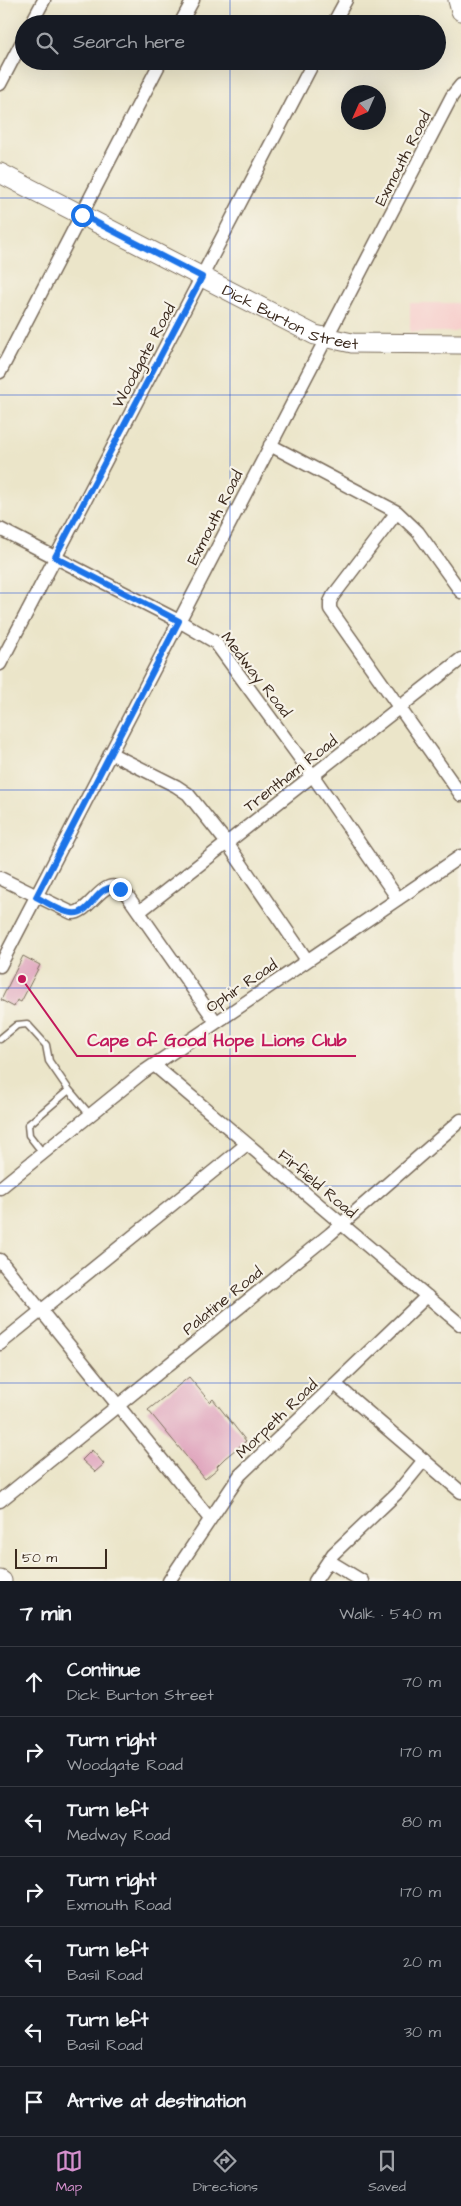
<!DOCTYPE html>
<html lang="en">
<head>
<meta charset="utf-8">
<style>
	body { margin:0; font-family:"Architects Daughter",sans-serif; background:#20242c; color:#f1f3f6 }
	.compass { position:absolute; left:341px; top:85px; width:45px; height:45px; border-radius:50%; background:#171b24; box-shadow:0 5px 20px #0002; rotate:225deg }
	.scale { position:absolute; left:15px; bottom:12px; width:92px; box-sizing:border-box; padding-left:5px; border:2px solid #3b2a1e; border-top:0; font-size:14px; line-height:18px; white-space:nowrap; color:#3b2a1e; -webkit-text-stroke:4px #f7f3e8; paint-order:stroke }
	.stop { position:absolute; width:15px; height:15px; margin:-11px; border:4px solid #1a73e8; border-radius:50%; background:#fff }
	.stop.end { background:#1a73e8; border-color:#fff; box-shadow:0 1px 5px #0008 }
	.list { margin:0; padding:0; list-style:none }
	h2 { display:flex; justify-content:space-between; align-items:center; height:65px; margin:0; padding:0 20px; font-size:21px }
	h2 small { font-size:16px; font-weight:400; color:#9ea1a6 }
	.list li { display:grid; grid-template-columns:32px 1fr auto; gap:15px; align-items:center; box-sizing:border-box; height:70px; padding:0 20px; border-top:1px solid #363941 }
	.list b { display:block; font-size:19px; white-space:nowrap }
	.list p { margin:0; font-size:16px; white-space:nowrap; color:#9ea1a6 }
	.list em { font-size:16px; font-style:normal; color:#9ea1a6 }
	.icon { flex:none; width:28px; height:28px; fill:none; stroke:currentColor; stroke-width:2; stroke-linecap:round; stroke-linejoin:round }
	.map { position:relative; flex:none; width:461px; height:1581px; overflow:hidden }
	.search { position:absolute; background:#171b24; box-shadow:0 5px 20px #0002; left:15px; right:15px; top:15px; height:55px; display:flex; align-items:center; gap:12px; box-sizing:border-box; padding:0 18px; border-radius:28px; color:#9ea1a6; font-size:19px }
	.sheet { height:555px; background:#171b24 }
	nav { display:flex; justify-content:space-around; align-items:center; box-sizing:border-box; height:70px; border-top:1px solid #363941; background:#171b24; font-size:14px; color:#9ea1a6 }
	nav a { display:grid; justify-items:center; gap:2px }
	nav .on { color:#d690ce }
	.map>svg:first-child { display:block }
</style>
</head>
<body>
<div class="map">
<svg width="461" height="1581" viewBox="0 0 461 1581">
	<rect width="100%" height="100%" fill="#f7f3e8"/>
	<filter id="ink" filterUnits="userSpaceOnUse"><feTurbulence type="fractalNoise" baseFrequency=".02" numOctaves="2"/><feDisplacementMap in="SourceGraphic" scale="10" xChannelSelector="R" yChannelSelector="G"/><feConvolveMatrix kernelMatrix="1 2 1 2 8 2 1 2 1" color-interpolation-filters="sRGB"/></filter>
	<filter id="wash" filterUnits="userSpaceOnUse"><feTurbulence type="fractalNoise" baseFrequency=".0096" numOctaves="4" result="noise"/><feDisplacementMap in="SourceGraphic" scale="20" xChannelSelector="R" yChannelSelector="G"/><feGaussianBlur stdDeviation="1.12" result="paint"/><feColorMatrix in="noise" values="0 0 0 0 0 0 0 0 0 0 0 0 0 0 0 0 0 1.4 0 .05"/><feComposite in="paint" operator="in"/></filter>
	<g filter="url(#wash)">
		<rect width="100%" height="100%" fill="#ebe5c9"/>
		<!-- built -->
		<path fill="#f7d0cd" d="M410,303h51v26l-7,3h-44z"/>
		<g id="blocks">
			<!-- building -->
			<path fill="#dfa2bc" d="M23,956l17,9 -19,37 -4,-2 -3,7 -13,-7z
				M189,1377l21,25 3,-3 33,42 -21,17 -8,8 1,2 -13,11 -57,-69z
				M92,1450l12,14 -9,8 -13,-12z"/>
		</g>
	</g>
	<g filter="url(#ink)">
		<use href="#blocks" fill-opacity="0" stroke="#796b5a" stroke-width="1"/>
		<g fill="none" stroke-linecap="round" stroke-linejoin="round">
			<defs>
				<path id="lane" d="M0,1039l17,-14 10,-1 19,21 3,16 20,29
					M43,1153l-14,-18 -1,-10 41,-35 21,25"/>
				<path id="street" d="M31,24l13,-24
					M180,24l13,-24
					M333,24l13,-24
					M0,84l24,-46
					M0,372l161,-311
					M270,445l127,67 21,20 43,60
					M397,512l-64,84 -3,6v7l131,186
					M0,529l179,92 36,21 98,134 85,123
					M0,664l314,-603
					M110,753l66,33 12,8 39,49 80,117
					M0,878l72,35c21,0 32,-45 55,-18l89,127
					M139,912l322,-253
					M0,966l452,-870 9,-11
					M154,1065l307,260
					M0,1188l142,-115 319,-217
					M0,1260l210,259
					M0,1344l247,-200
					M335,1384l126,108
					M0,1501l330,-267 131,-114
					M329,1561l33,20
					M169,1581l71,-106 187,-179
					M315,1581l18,-27 64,-61 27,-33"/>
				<g id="secondary">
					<path d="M458,0l3,11"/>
					<path id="s1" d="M0,173l315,162 37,8 109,1"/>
					<path d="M0,1580l2,1"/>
				</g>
			</defs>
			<!-- lane casing -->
			<use href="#lane" stroke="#796b5a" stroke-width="9"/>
			<!-- street casing -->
			<use href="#street" stroke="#796b5a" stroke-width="15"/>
			<!-- secondary casing -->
			<use href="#secondary" stroke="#796b5a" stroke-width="21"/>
			<!-- lane -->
			<use href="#lane" stroke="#fff" stroke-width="6"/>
			<!-- street -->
			<use href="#street" stroke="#fff" stroke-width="12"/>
			<!-- secondary -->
			<use href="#secondary" stroke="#fff" stroke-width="19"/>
		</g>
	</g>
	<g fill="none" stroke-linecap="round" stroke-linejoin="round" filter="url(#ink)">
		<!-- route -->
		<path stroke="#1a73e8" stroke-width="6" d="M82,215l120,62 -147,280 124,64 -143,276c11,5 24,15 36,16 22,3 23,-33 48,-24"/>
	</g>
	<!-- grid -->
	<path fill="none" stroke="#1d4ed8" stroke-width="1" stroke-opacity="0.55" d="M230,0v24M230,61v1520M0,198h461M0,395h461M0,593h461M0,790h461M0,988h461M0,1186h461M0,1383h461"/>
	<g text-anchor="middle" stroke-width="4.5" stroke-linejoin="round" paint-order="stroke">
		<!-- street labels -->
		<g font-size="16" fill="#3b2a1e" stroke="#f7f3e8">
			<text transform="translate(402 158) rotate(-63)" y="6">Exmouth Road</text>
			<text dy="6" stroke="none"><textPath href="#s1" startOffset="325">Dick Burton Street</textPath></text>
			<text transform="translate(143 355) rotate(-62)" y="6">Woodgate Road</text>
			<text transform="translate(214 517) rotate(-63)" y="6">Exmouth Road</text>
			<text transform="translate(257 674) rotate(52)" y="6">Medway Road</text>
			<text transform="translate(290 773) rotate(-38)" y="6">Trentham Road</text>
			<text transform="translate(241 985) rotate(-34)" y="6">Ophir Road</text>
			<text transform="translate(318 1183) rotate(40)" y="6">Firfield Road</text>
			<text transform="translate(222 1300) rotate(-39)" y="6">Palatine Road</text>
			<text transform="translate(276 1418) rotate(-44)" y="6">Morpeth Road</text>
		</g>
	</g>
	<!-- callouts -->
	<path fill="none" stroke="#c2185b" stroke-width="2" d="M22 979L77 1056H356"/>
	<circle fill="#c2185b" stroke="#f7f3e8" stroke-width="2" cx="22" cy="979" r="5"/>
	<g font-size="18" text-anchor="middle" font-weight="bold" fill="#c2185b" stroke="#f7f3e8" stroke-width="4.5" stroke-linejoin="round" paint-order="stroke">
		<text x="217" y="1046">Cape of Good Hope Lions Club</text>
	</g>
</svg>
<svg class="compass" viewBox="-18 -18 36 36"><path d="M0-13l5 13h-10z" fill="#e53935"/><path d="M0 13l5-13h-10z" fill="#9ea1a6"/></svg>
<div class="scale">50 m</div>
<div class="stop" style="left:82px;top:215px"></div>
<div class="stop end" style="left:120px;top:889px"></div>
<div class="search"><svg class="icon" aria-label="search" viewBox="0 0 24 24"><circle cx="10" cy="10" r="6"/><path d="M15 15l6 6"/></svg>Search here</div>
</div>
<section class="sheet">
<h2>7 min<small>Walk · 540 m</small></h2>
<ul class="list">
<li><svg class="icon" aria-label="ahead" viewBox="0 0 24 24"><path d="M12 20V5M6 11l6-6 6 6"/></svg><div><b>Continue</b><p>Dick Burton Street</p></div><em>70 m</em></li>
<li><svg class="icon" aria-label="right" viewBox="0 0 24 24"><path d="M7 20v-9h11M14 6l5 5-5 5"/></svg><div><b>Turn right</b><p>Woodgate Road</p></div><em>170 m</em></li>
<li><svg class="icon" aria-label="left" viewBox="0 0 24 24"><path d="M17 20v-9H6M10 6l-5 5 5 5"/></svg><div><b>Turn left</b><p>Medway Road</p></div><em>80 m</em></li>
<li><svg class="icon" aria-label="right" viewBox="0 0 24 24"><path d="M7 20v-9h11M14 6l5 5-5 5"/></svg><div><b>Turn right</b><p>Exmouth Road</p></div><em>170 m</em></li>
<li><svg class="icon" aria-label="left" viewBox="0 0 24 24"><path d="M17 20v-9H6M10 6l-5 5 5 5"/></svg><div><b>Turn left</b><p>Basil Road</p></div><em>20 m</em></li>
<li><svg class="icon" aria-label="left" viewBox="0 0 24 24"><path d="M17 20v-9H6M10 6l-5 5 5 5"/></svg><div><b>Turn left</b><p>Basil Road</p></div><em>30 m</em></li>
<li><svg class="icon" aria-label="arrive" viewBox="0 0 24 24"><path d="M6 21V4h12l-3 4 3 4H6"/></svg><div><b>Arrive at destination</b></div></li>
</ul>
</section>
<nav>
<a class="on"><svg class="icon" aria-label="map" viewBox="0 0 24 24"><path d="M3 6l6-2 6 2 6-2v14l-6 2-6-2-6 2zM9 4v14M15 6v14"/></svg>Map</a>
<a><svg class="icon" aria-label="directions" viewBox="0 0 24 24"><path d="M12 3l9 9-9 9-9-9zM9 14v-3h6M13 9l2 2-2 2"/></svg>Directions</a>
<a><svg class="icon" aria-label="saved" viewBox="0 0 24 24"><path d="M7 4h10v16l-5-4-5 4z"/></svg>Saved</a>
</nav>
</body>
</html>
